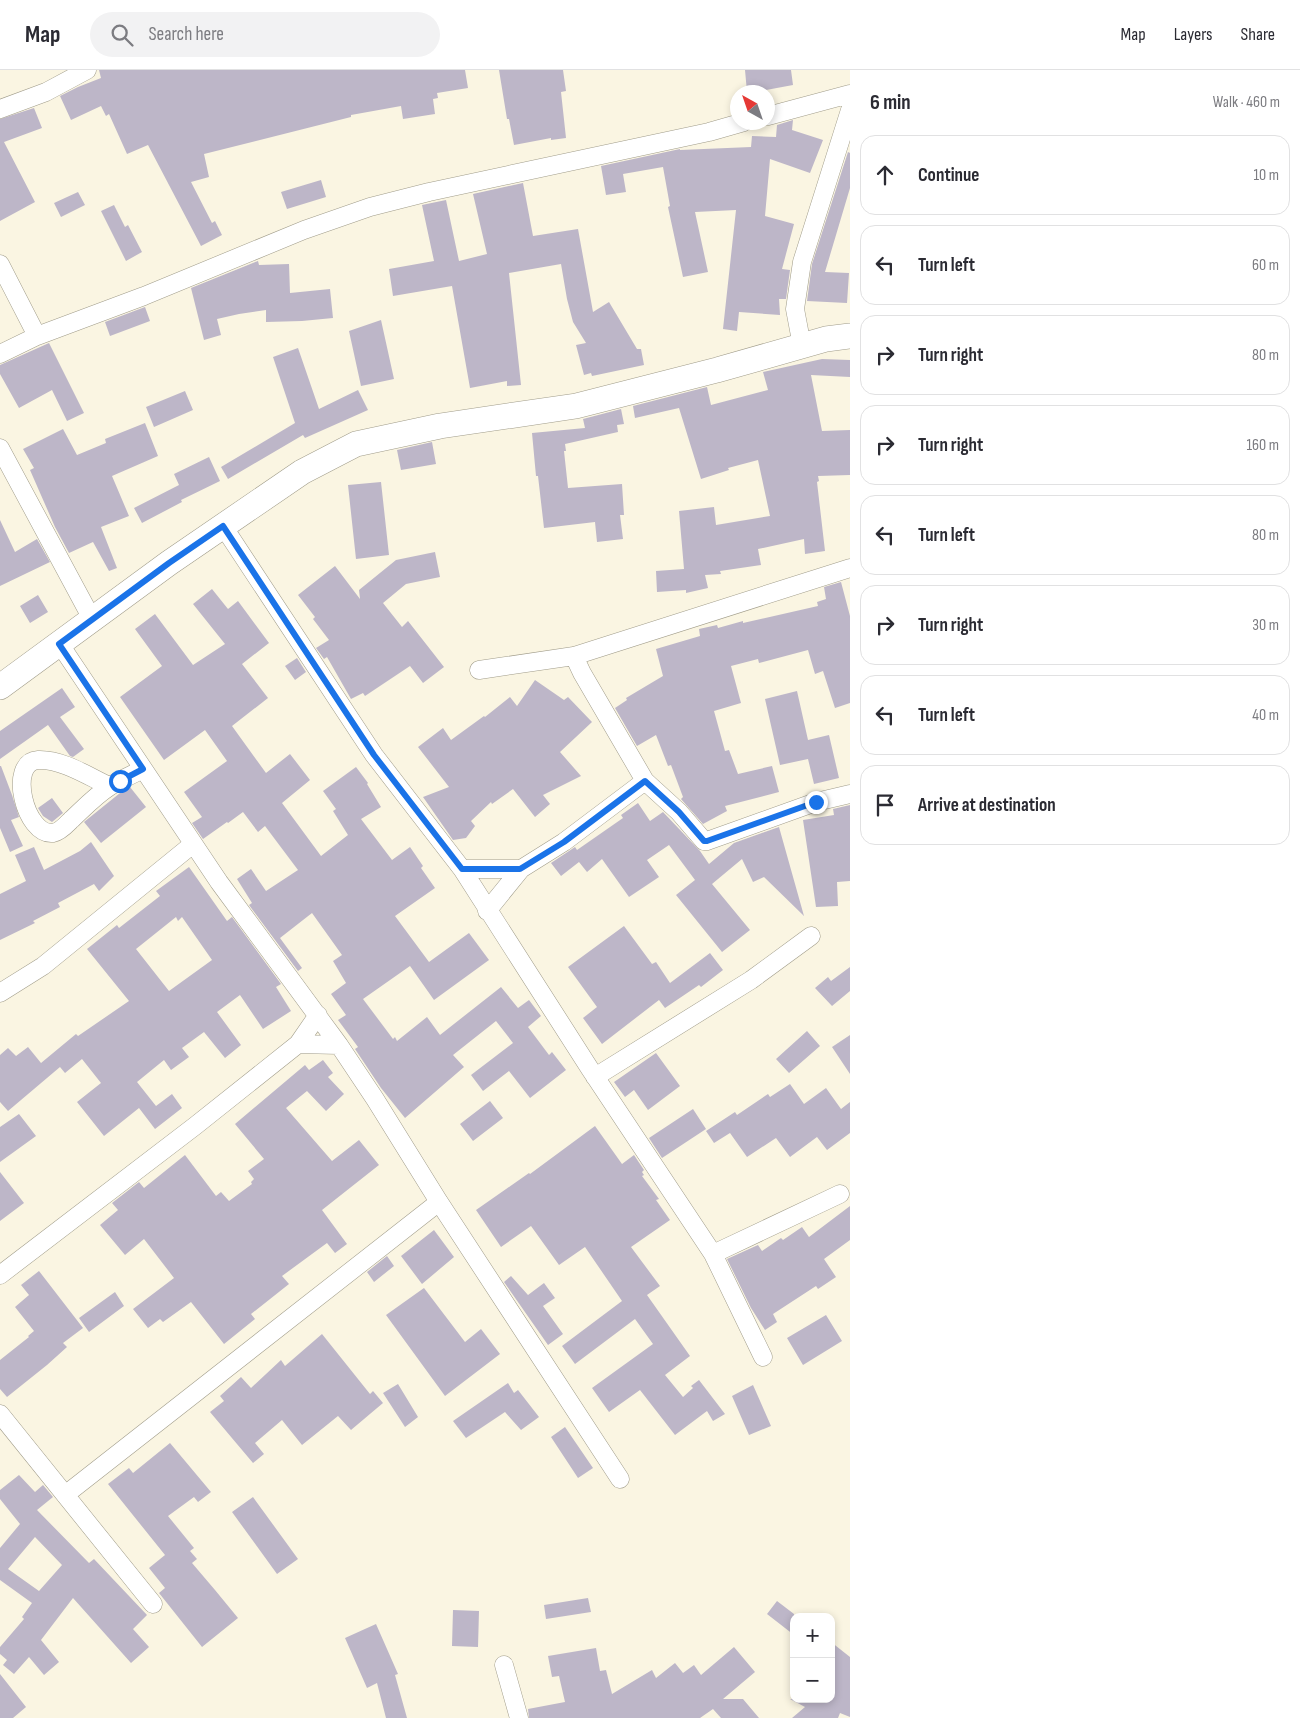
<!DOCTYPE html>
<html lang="en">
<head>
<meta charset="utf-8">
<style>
	body { margin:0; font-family:"Sofia Sans Condensed",sans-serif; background:#f2f2f3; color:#2b2b33 }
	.controls { position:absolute; right:15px; bottom:15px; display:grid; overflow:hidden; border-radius:10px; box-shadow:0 2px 8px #0003 }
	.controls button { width:45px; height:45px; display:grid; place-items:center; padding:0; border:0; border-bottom:1px solid #e1e1e2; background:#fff; color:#2b2b33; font:25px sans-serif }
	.compass { position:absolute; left:730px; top:15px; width:45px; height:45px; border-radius:50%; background:#fff; box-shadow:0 2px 8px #0003; rotate:320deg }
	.stop { position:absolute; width:15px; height:15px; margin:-11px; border:4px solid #1a73e8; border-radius:50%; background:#fff }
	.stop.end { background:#1a73e8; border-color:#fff; box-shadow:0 1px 5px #0008 }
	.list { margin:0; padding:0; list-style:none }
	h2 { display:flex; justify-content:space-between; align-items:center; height:65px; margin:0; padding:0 20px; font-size:21px }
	h2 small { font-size:16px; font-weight:400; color:#7c7c81 }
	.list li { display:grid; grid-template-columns:32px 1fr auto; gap:15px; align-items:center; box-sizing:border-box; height:80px; margin:0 10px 10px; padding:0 10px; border:1px solid #e1e1e2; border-radius:15px }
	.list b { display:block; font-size:19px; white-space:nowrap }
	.list em { font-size:16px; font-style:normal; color:#7c7c81 }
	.icon { flex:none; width:28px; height:28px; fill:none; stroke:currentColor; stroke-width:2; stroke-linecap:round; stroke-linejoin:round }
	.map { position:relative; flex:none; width:850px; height:1648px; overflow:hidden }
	header { display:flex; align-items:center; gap:30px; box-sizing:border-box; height:70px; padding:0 25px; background:#fff; border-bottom:1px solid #e1e1e2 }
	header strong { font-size:24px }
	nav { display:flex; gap:28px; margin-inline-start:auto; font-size:18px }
	.search { width:350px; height:45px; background:#f2f2f3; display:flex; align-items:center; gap:12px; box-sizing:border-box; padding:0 18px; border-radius:28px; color:#7c7c81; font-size:19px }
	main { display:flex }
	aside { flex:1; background:#fff }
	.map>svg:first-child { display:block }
</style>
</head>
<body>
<header>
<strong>Map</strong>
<div class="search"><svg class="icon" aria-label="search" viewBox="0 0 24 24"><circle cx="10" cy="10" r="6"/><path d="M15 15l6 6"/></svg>Search here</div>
<nav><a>Map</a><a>Layers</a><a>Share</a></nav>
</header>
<main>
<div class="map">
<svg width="850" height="1648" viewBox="0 0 850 1648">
	<rect width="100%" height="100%" fill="#faf5e2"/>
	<!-- building -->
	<path fill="#bdb6c8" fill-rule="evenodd" d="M99,0h366l3,18 -31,5 1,5 -5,1 2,15 -32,5 -2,-13 -50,9v2l-147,37 5,23 -18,5 21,41 3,-2 7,14 -21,11 -53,-101 -21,9 -18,-40 -3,2 -5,-10 -30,14 -11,-24 18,-9 23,-9z
		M499,0h64l3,21 -5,1 5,46 -15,2v-2l-37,7 -5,-26h-2z
		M745,0h46l2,15 -32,6v1h-14z
		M34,38l8,20 -38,14 31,60 -35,19v-102z
		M793,50l-1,10 31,10 -13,33 -40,-14 -5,57 29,8 -12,45 8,1 -4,29h-7l1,16 -41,-3 -2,19 -14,-2 13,-119 -41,2 13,60 -25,5 -15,-70 2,-1 -7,-39 -40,7 3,18 -20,3 -5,-29 79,-17v1l71,-3 1,-11 24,1 1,-12z
		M848,82l2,1v35l-25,84 24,1 -2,30 -40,-2 5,-37z
		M321,110l5,17 -39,12 -6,-17z
		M523,113l10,53 45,-7 15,83 16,-10 28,47h4l3,16 -52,11 -1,-3 -7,2 -8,-30 10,-2 -13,-21 -6,-23 -6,-35 -52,9 12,112 -14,1v-5l-37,7 -18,-102 -59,10 -4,-27 45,-8 -12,-56 24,-5 13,61 28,-7 -14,-60z
		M78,122l7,13 -24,12 -7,-14z
		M114,135l11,22 3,-2 14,27 -16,9 -25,-50z
		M258,191l1,4 30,-1 1,29 40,-4 3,29 -31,3 -36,1v-12l-27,4 -22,5 4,16 -17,5 -13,-52z
		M145,237l5,14 -40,15 -5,-14z
		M381,250l13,59 -33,7 -12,-55z
		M49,273l35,70 -17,8 -15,-31 -33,18 -19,-34v-9z
		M298,278l21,61 39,-19 10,20 -63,28 -2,-3 -75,44 -7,-12 74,-44 -22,-66z
		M822,289l28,1v17l-39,-2 11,56 28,-1v45l-32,1 1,5 -2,1 8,69 -20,3 -1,-15 -46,10 3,16 -41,6 1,3 -16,1 3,13 -22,5v-3l-29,2 -1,-21 28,-2 -5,-58 35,-4 2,18 54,-9 -12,-56 -30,8 1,2 -28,9 -22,-71 -44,10 -2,-12 74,-19 4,18 57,-15 -5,-18z
		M185,321l8,19 -39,17 -8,-20z
		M621,339l3,15 -7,1 1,7 -53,12 1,7h-2l4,37 54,-4 2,31h-4l3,24 -26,3 -2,-20 -51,6 -6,-52h-2l-4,-43 53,-5 -2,-9z
		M145,353l13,33 -46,20 17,40 -28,11 16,41 -8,3 -16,-29 -24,11 -14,-26 -25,-57 4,-2 -11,-19 40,-20 14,26 29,-12 -1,-4z
		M432,372l4,22 -35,6 -4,-20z
		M209,387l11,24 -39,19 1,2 -40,21 -8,-15 45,-23 -5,-11z
		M381,412l8,73 -33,4 -8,-74z
		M0,450l15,32 22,-13 13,23 -50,24z
		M435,482l5,25 -34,7 -23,19 19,24 6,-6 36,46 -21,16 -13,-17 -45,30 -2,-3 -12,6 -24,-42 -3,2 -8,-11 13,-8 -16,-21 2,-2 -17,-22 37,-29 25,33 -1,-9 37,-30z
		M841,512l9,34v87l-15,5 -12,-37 -8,3 -7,-24 -49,13 -1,-4 -27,7 10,37 -27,8 11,40 4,-1 9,24 34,-8 7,26 -54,14 2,5 -24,13 -22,-25 2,-2 -12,-32 -3,1 -12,-31 -19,11 -22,-38 12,-8 -1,-2 37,-22 -7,-27 44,-13 -1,-7 18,-4 1,3 25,-7v2l75,-17 -1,-4 9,-3 -2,-12z
		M212,519l16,20 10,-8 31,42 -27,21 26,34 -36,28 34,47 24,-19 20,26 -28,23 39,53 27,-21 -15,-24 3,-2 -13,-18 33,-24 12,16 -1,1 14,23 -20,12 31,41 18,-13 13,19 -2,2 14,20 -40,28 34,46 40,-29 20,27 -55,40 -24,-34 -47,33 30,40 2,-2 2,4 30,-24 13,18 61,-48 17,21 11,-8 12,16 -13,11 21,28 3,-3 14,18 -36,28 -21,-27 -26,20 -12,-16 42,-32 -17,-22 -43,34 11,12 -59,51 -24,-30 -26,-39 3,-2 -20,-27 8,-5 -15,-21 15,-11 -13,-22 9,-6 -30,-42 -32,25 22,30 -4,3 -49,-66 3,-2 -15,-24 14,-10 15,22 32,-21 -33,-44 -7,6 -15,-20 -15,11 -1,-1 -24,17 -11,-16 10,-6 -18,-25 43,-31 -22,-31 -41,30 -44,-63 42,-31 -27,-37 20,-15 38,51 32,-21 -32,-40z
		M38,525l10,17 -18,11 -10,-17z
		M297,588l9,14 -11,8 -10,-14z
		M535,610l29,20 4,-3 24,25 -32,30 21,24 -38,19 7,9 -15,13 -22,-28 -21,15 -1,-2 -20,19 4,5 -9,12 -13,2 -30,-43 26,-10 -31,-40 25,-19 8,12 33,-24 1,1 25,-20 7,9z
		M62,618l13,19 -15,10 24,32 -11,8 -3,-1 -22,-31 -48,34v-28z
		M797,621l11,49 21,-5 10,43 -25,6 -6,-25 -28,6 -15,-66z
		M0,696h1l11,29 7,22 -8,3 12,26 -13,6 -10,-24z
		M130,717l16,20 -45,36 -17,-21 36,-29z
		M52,728l11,15 -11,9 -9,-6 -5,-8z
		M638,733l12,18 13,-9 37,39 9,13 25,-21 45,-16 25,89 -40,-39 -11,5 -11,-23 -30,25 38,46 -28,22 -46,-57 19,-15 -26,-35 -22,15 12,17 -30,20 -27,-38 -15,13 -8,-10 -18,14 -10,-13 24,-16 2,3 46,-32 -2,-3z
		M850,735v76l-13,1 1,24 -22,1 -13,-87 31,-5 -1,-6z
		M91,772l23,34 -15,15 -5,-7 -36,19 2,4 -27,14 2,2 -35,17v-46l26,-13 -11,-26 19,-8 10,23 36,-19z
		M189,797l38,54 5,-4 49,67 -5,3 15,24 -28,18 -23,-34 -23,17 24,33 -16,13 -21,-26 -22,16 7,9 -18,13 -7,-10 -27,22 19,24 16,-12 10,14 -27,21 -16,-21 -35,28 -27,-34 24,-19 -19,-24 -17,14 -5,-6 -52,44 -8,-9v-47l8,-7 8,8 12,-9 13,16 35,-29 2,2 51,-35 -42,-52 30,-24 2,3 41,-32 -4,-5zM176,847l2,4 4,-4 30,43 -43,31 -33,-42z
		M624,856l28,38 4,-2 14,21 40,-30 13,17 -22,17 -2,-2 -34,23 -6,-8 -57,44 -19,-26 14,-11 -29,-40z
		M850,897v24l-18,15 -17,-18 13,-11 3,4z
		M807,961l13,15 -31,27 -13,-14z
		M850,965v39l-18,-27z
		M656,983l24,33 -32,24 -14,-20 -9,7 -11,-15z
		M323,990l10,13 -5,4 16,17 -18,17 -19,-20 -21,17 46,53 27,-21 20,25 -57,45 25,34 -12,9 -8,-10 -45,33 7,8 -38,30 4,5 -31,25 -33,-42 -28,20 -3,-3 -12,9 -15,-19 41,-31 -30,-39 -19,16 -25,-30 18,-15 -6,-7 27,-21 5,6 41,-33 31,41 5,-4 8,9 23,-17 -1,-2 3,-3 -6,-8 16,-12 -29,-35 70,-59 4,5z
		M790,1014l14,20 22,-16 15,21 9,-7v31l-23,17 -10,-13 -27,20 -14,-19 -29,19 -17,-24 -16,10 -8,-12 29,-19 2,3 31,-21 2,3z
		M490,1031l13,17 -30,23 -13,-17z
		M693,1039l13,20 -44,29 -13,-20z
		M19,1044l17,22 -36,26v-35z
		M595,1056l27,38 12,-9 10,15 -2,2 2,3 -2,1 17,23 -3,1 14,20 -39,27 29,39 -13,9 43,61 -25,19 18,22 10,-9 -2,-2 8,-6 26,34 -12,7 -6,-10 -32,24 -35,-45 -31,22 -17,-24 61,-44 -18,-25 -60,45 -13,-18 60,-45 -37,-54 -26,18 -28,-39 -30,21 -25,-37 53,-37 1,1z
		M0,1102l24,31 -24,18z
		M850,1136v34l-26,19 12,18 -18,12 -2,-3 -43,28 4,8 -12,8 -14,-22 -24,-49 31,-14 4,6 19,-13 2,2 19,-13 7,10z
		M434,1160l20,27 -32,27 -21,-28z
		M387,1186l7,10 -20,16 -7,-10z
		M39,1201l44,57 -20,15 4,4 -20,18 -40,32 -7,-8v-29l29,-23 -1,-1 6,-5 -19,-24 14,-12 -8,-10z
		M511,1206l17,19 16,-12 11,15 -12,8 20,28 -15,11 -44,-63z
		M424,1218l41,54 16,-13 19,25 -55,42 -59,-81z
		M115,1222l9,14 -35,26 -10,-14z
		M826,1245l16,26 -39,24 -16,-27z
		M322,1264l48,60 3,-3 10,12 -32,27 -13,-14 -36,29 -20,-25 -27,23 9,11 -11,9 -43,-51 14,-11 -4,-5 21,-19 10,11 30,-28 4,6z
		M508,1313l6,10 4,-3 21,27 -18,13 -16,-18 -39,26 -13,-17z
		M398,1314l20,33 -13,10 -22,-34z
		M753,1315l18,41 -22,9 -17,-39z
		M565,1357l28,41 -15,10 -27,-41z
		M170,1373l41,49 -13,10 -4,-5 -26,19 26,32 -4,3 7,8 -5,4 23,27 23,28 -36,29 -43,-54 6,-5 -16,-20 16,-13 -57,-71 21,-16 4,5z
		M19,1405l16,17 8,-7 10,12 -16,13 52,53 5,-4 53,56 -14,14 16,18 -18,16 -58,-65 -32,42 18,22 -15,13 -15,-18 -15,17 -11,-9 4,-5 -7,-6v-7l24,-28 -2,-2 10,-14 -32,-23v-32l20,-24 -20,-25v-9zM35,1467l27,28 -23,26 -31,-22z
		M253,1427l45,62 -21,15 -45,-62z
		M588,1528l3,14 -45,7 -2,-14z
		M777,1531l17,13v21l-27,-21z
		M453,1540l26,1 -1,36 -26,-1z
		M376,1554l22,50 -3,1 12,43h-21l-9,-35 -10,5 -22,-50z
		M831,1572l19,15v60l-10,-4 -2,5h-46l13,-11 -15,-8h41z
		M734,1577l21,25 -32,27h20l16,19h-38l-8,-9 -13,9h-171l-1,-9 37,-7 -6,-26 -7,1 -4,-21 48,-8 4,23 6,-1 6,24 40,-24 4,8 19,-15 8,10 11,-8 7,10z
		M0,1604l26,33 -13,11h-13z"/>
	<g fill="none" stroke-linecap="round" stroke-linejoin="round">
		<defs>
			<path id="street" d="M0,39l46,-17 41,-22
				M768,46l82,-22
				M0,194l37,72
				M802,276l-7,-37 7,-47 48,-152
				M0,284l37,-18 107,-40 160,-66 66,-23 59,-15 280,-60 35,-10
				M0,378l92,171
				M223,456l151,229 88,114 128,200 123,185
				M59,573l160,239 120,163 36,54 64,103 181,277
				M574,586l8,17 63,108 34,31 25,29h3l109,-39 34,-8
				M479,600l95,-14 276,-88
				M109,716c-21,-10 -47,-27 -71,-26 -31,2 -13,76 15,73 7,-1 14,-9 18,-13 12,-11 24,-24 38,-33 10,-7 23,-12 34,-18
				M462,799h59
				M487,841l34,-42 43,-27 81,-61
				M0,923l43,-27 150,-122
				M298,974l41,1
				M595,1007l156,-97 60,-44
				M0,1205l195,-149 103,-82 20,-29
				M763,1287l-50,-103 127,-60
				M0,1344l153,190
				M65,1425l374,-293
				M504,1595l15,53"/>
			<path id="secondary" d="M0,617l169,-124 133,-91 54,-28 84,-18 136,-20 141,-36 109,-31 24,-3"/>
		</defs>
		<!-- street casing -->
		<use href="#street" stroke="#a09c8a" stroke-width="19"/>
		<!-- secondary casing -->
		<use href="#secondary" stroke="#a09c8a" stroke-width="26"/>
		<!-- street -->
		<use href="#street" stroke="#fff" stroke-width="18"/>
		<!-- secondary -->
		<use href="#secondary" stroke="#fff" stroke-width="25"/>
	</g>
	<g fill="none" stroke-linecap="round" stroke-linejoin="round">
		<!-- route -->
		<path stroke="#1a73e8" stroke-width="6" d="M120,711l23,-12 -84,-125 110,-81 54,-37 151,229 88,114h58l44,-27 81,-61 34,31 25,29h3l109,-39"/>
	</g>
</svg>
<div class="controls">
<button>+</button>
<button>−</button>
</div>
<svg class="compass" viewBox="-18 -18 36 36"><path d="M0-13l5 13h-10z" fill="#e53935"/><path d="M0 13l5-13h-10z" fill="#7c7c81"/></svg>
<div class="stop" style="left:120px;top:711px"></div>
<div class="stop end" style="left:816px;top:732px"></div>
</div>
<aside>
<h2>6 min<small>Walk · 460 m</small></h2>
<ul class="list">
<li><svg class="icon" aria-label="ahead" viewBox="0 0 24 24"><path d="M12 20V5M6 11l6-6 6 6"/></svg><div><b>Continue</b></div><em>10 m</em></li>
<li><svg class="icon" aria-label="left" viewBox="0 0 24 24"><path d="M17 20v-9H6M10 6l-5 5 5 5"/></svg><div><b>Turn left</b></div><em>60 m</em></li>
<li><svg class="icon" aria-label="right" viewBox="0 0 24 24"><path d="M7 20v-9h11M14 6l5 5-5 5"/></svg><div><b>Turn right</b></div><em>80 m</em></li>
<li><svg class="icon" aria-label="right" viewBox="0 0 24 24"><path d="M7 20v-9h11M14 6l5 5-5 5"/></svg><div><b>Turn right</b></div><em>160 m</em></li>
<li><svg class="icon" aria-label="left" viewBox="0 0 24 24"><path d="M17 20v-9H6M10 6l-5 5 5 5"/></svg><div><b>Turn left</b></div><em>80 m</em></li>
<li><svg class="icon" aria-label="right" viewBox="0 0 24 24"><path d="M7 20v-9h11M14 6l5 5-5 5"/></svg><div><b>Turn right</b></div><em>30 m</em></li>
<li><svg class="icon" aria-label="left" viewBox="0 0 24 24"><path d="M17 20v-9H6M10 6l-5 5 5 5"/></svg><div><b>Turn left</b></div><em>40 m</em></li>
<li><svg class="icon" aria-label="arrive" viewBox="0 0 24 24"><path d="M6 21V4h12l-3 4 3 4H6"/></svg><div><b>Arrive at destination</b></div></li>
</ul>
</aside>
</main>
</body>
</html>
